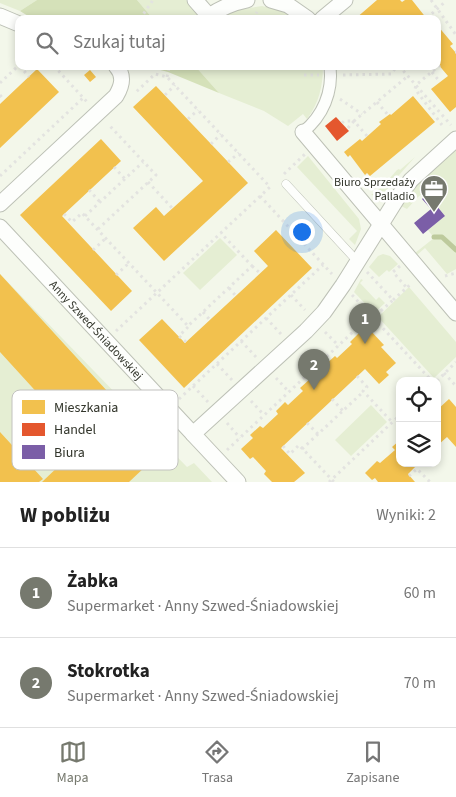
<!DOCTYPE html>
<html lang="pl">
<head>
<meta charset="utf-8">
<style>
	body { margin:0; font-family:"Source Sans 3",sans-serif; background:#f6f6f6; color:#222 }
	.controls { position:absolute; right:15px; bottom:15px; display:grid; overflow:hidden; border-radius:10px; box-shadow:0 2px 8px #0003 }
	.controls button { width:45px; height:45px; display:grid; place-items:center; padding:0; border:0; border-bottom:1px solid #e0e0e0; background:#fff; color:#222; font:25px sans-serif }
	.you { position:absolute; left:301px; top:231px; width:18px; height:18px; margin:-12px; border:4px solid #fff; border-radius:50%; background:#1a73e8; box-shadow:0 0 0 8px #1a73e833 }
	.badge { display:grid; place-items:center; width:32px; height:32px; border-radius:50%; background:#76796e; color:#fff; font-size:16px; font-weight:700 }
	.pin { position:absolute; translate:-50% -41px; filter:drop-shadow(0 1px 2px #0008) }
	.pin::after { content:''; position:absolute; top:26px; width:18px; height:15px; background:inherit; clip-path:polygon(0 0,100% 0,50% 100%) }
	.list { margin:0; padding:0; list-style:none }
	h2 { display:flex; justify-content:space-between; align-items:center; height:65px; margin:0; padding:0 20px; font-size:21px }
	h2 small { font-size:16px; font-weight:400; color:#767676 }
	.list li { display:grid; grid-template-columns:32px 1fr auto; gap:15px; align-items:center; box-sizing:border-box; height:90px; padding:0 20px; border-top:1px solid #e0e0e0 }
	.list b { display:block; font-size:19px; white-space:nowrap }
	.list p { margin:0; font-size:16px; white-space:nowrap; color:#767676 }
	.list em { font-size:16px; font-style:normal; color:#767676 }
	.icon { flex:none; width:28px; height:28px; fill:none; stroke:currentColor; stroke-width:2; stroke-linecap:round; stroke-linejoin:round }
	.map { position:relative; flex:none; width:456px; height:482px; overflow:hidden }
	.search { position:absolute; background:#fff; box-shadow:0 2px 8px #0003; left:15px; right:15px; top:15px; height:55px; display:flex; align-items:center; gap:12px; box-sizing:border-box; padding:0 18px; border-radius:10px; color:#767676; font-size:19px }
	.sheet { height:245px; background:#fff }
	nav { display:flex; justify-content:space-around; align-items:center; box-sizing:border-box; height:70px; border-top:1px solid #e0e0e0; background:#fff; font-size:14px; color:#767676 }
	nav a { display:grid; justify-items:center; gap:2px }
	nav .on { color:#76796e }
	.map>svg:first-child { display:block }
</style>
</head>
<body>
<div class="map">
<svg width="456" height="482" viewBox="0 0 456 482">
	<rect width="100%" height="100%" fill="#f3f7ea"/>
	<!-- green -->
	<path fill="#e5eed3" d="M0,0h37l-17,11 -20,-8z
		M137,0h49l16,19h-49z
		M262,6l20,5 13,8h-67l-3,-4 12,-5z
		M195,66h128c0,20 -4,37 -16,53l-4,-5 -15,12 -24,-15 -45,-18z
		M456,148v121l-9,5 -22,-26 -8,7 -2,-2 19,-15 -6,-8 17,-14 -20,-24 -7,5 -11,12 -6,-3 20,-27z
		M308,156l51,63 2,10 -6,16 -6,-6 8,-8 -60,-64z
		M415,157l-15,17 -15,18 -7,4 -7,-1 11,-8 15,-17 2,-1 1,1z
		M220,238l17,17 -37,35 -17,-17z
		M383,254l7,2 8,8 -9,8 -2,-2 -8,7 -10,-10 9,-11z
		M0,274l187,193 7,-4 18,19h-212z
		M361,279l2,1 -3,3 16,17 3,-3 6,6 -11,10 -20,-21z
		M409,287l47,55v15l-22,21 -56,-61z
		M371,405l16,17 -36,34 -16,-16z"/>
	<!-- forest -->
	<path fill="#d5e1b9" d="M37,0h100l16,19h-120l-13,-8z
		M145,66h50l24,27 -51,-21z"/>
	<!-- homes -->
	<path fill="#f2c14e" d="M377,0h23l2,2 3,-2h7l15,19h-72z
		M437,25l16,19 -3,2 6,7v54l-6,5 -19,-23 17,-13 -11,-13z
		M37,69l22,23 -59,56v-44z
		M90,70l6,7 -6,5 -6,-7z
		M156,86l92,97 -84,78 -31,-33 23,-21 8,9 39,-35 -70,-74z
		M413,96l22,26 -65,54 -3,-3 -2,2 -15,-20 -2,2 -4,-5 16,-13 2,2 19,-17 -2,-2 11,-8 1,1z
		M101,139l20,22 -59,55 70,75 -21,20 -91,-96z
		M276,230l36,38 -128,120 -45,-48 23,-21 23,24 83,-77 -14,-15z
		M0,274l162,177 -33,31h-87l41,-39 -83,-91z
		M369,329l15,16 -3,2 15,16 -10,9 3,3 -10,9 -14,-15 -84,79 24,25 -11,9h-22l-8,-8 2,-3 -13,-14 -3,2 -9,-10 12,-11 -3,-3 10,-9 3,2 15,-14 -2,-3 9,-9 3,3 15,-14 -3,-3 10,-9 2,2 15,-13 -2,-3 10,-9 2,2 15,-14 -2,-2 9,-9 3,2z
		M449,399l7,8v40l-9,-10 -10,9v-36z
		M0,432l43,47 -4,3h-39z
		M400,440v23h19l-11,11 7,8h-37l-3,-4 -3,2 -7,-7 12,-12 3,2 15,-13 -3,-3z"/>
	<!-- shops -->
	<path fill="#e4572e" d="M336,117l13,14 -12,10 -12,-15z"/>
	<!-- offices -->
	<path fill="#7b5ea7" d="M427,194l18,22 -22,18 -9,-11 17,-14 -9,-10z"/>
	<g fill="none" stroke-linecap="round" stroke-linejoin="round">
		<!-- stream -->
		<path stroke="#bdca9c" stroke-width="5" d="M434,237h8l14,13"/>
		<defs>
			<path id="service" d="M286,184l72,78"/>
			<path id="pedestrian" d="M303,132c20,-16 30,-40 27,-66"/>
			<g id="minor">
				<path d="M195,0l14,16c12,-8 23,-13 38,-16"/>
				<path d="M271,0l17,5 20,14"/>
				<path d="M0,16l19,8"/>
				<path d="M322,19l23,-19"/>
				<path d="M303,132l153,181"/>
				<path d="M0,204l116,-108c6,-10 9,-20 0,-30"/>
				<path id="s1" d="M0,227l193,207 113,-103 18,-19 19,-27 55,-88 13,-17 45,-41"/>
				<path d="M193,434l45,48"/>
			</g>
		</defs>
		<!-- service casing -->
		<use href="#service" stroke="#bdc1b6" stroke-width="9"/>
		<!-- pedestrian casing -->
		<use href="#pedestrian" stroke="#bdc1b6" stroke-width="13"/>
		<!-- minor casing -->
		<use href="#minor" stroke="#bdc1b6" stroke-width="17"/>
		<!-- path -->
		<path stroke="#e3e3e0" stroke-width="3" stroke-dasharray="2.5 4" stroke-linecap="butt" d="M431,0l25,35
			M427,18l19,-17
			M140,19l13,-19
			M253,19l4,-7
			M455,52h1
			M440,65l-24,20 -1,4 27,36
			M20,66l9,11
			M54,66l34,37
			M399,66l52,59
			M432,72l8,10
			M304,75h15
			M343,75l48,-1 6,-8
			M167,77l2,-9 5,-2
			M0,83l19,-18
			M0,95l4,5
			M165,95l10,-10
			M340,99l22,15
			M377,102l11,13
			M188,119l10,-9
			M342,123l2,-2h10l-7,8
			M367,136l-13,-15 54,-45
			M211,144l10,-10
			M228,162l11,-9
			M114,167l11,12
			M284,174l21,-20
			M0,176l83,-78
			M148,182l25,27
			M89,190l11,12
			M260,196l72,78
			M64,214l8,8 10,-9 106,113 64,-60 -31,-33
			M85,216l58,-54
			M98,229l58,-54 -48,-51
			M93,250l13,-12
			M252,266l8,7
			M400,266l-7,6 13,15
			M367,272l26,28 -20,18
			M116,275l13,-12
			M445,276l11,-3
			M229,288l7,8
			M291,295l14,15
			M352,295l80,86
			M393,300l19,-17
			M203,312l7,8
			M266,318l15,16
			M116,331l154,-144 -103,-110 -12,-3 -20,19
			M325,332l14,14
			M241,341l15,16
			M186,342l-7,-6 10,-10
			M301,355l13,14
			M217,364l15,16
			M444,373l12,13
			M357,376l10,11 -4,4 29,31
			M276,378l13,14
			M437,381l19,-19
			M193,386l15,16
			M179,399l144,-134
			M332,399l11,12
			M251,401l13,14
			M227,423l13,15
			M307,423l11,11
			M283,446l7,8 9,-9 35,37
			M302,449l61,-57
			M227,450l144,-135
			M409,476l8,-7 13,13
			M329,482l71,-67"/>
		<!-- service -->
		<use href="#service" stroke="#fdfefc" stroke-width="8"/>
		<!-- pedestrian -->
		<use href="#pedestrian" stroke="#fdfefc" stroke-width="11"/>
		<!-- minor -->
		<use href="#minor" stroke="#fdfefc" stroke-width="15"/>
	</g>
	<!-- icons -->
	<defs>
		<symbol id="office-pin" viewBox="-11 -11 22 30"><path d="M0 17L-7.5 6A9.5 9.5 0 1 1 7.5 6Z" fill="#76796e" stroke="#fff"/><path d="M-6-3h4V-5.5h4V-3h4V5H-6ZM-1-4.5V-3h2v-1.5ZM-6 0V1H6V0Z" fill="#fff"/></symbol>
	</defs>
	<g fill-rule="evenodd">
		<use href="#office-pin" x="418" y="173" width="32" height="43"/>
	</g>
	<g text-anchor="middle" stroke-width="5" stroke-linejoin="round" paint-order="stroke">
		<!-- poi labels -->
		<g font-size="12" fill="#32352b" stroke="#fff" text-anchor="end">
			<text x="415" y="186">Biuro Sprzedaży<tspan x="415" dy="14">Palladio</tspan></text>
		</g>
		<!-- street labels -->
		<g font-size="12" fill="#32352b" stroke="#fff">
			<text dy="4" stroke="none"><textPath href="#s1" startOffset="141">Anny Szwed-Śniadowskiej</textPath></text>
		</g>
	</g>
	<!-- legend -->
	<rect x="12" y="390" width="166" height="80" rx="8" fill="#fff" stroke="#c2c2bf" stroke-width="1"/>
	<rect x="22" y="400" width="23" height="14" fill="#f2c14e"/>
	<rect x="22" y="423" width="23" height="13" fill="#e4572e"/>
	<rect x="22" y="445" width="23" height="14" fill="#7b5ea7"/>
	<g font-size="14" fill="#32352b">
		<text x="54" y="412">Mieszkania</text>
		<text x="54" y="434">Handel</text>
		<text x="54" y="457">Biura</text>
	</g>
</svg>
<div class="controls">
<button><svg class="icon" aria-label="locate" viewBox="0 0 24 24"><circle cx="12" cy="12" r="6"/><path d="M12 2v4M12 18v4M2 12h4M18 12h4"/></svg></button>
<button><svg class="icon" aria-label="layers" viewBox="0 0 24 24"><path d="M12 4l9 5-9 5-9-5zM3 14l9 5 9-5"/></svg></button>
</div>
<div class="you"></div>
<div class="pin badge" style="left:365px;top:344px">1</div>
<div class="pin badge" style="left:314px;top:390px">2</div>
<div class="search"><svg class="icon" aria-label="search" viewBox="0 0 24 24"><circle cx="10" cy="10" r="6"/><path d="M15 15l6 6"/></svg>Szukaj tutaj</div>
</div>
<section class="sheet">
<h2>W pobliżu<small>Wyniki: 2</small></h2>
<ul class="list">
<li><span class="badge">1</span><div><b>Żabka</b><p>Supermarket · Anny Szwed-Śniadowskiej</p></div><em>60 m</em></li>
<li><span class="badge">2</span><div><b>Stokrotka</b><p>Supermarket · Anny Szwed-Śniadowskiej</p></div><em>70 m</em></li>
</ul>
</section>
<nav>
<a class="on"><svg class="icon" aria-label="map" viewBox="0 0 24 24"><path d="M3 6l6-2 6 2 6-2v14l-6 2-6-2-6 2zM9 4v14M15 6v14"/></svg>Mapa</a>
<a><svg class="icon" aria-label="directions" viewBox="0 0 24 24"><path d="M12 3l9 9-9 9-9-9zM9 14v-3h6M13 9l2 2-2 2"/></svg>Trasa</a>
<a><svg class="icon" aria-label="saved" viewBox="0 0 24 24"><path d="M7 4h10v16l-5-4-5 4z"/></svg>Zapisane</a>
</nav>
</body>
</html>
